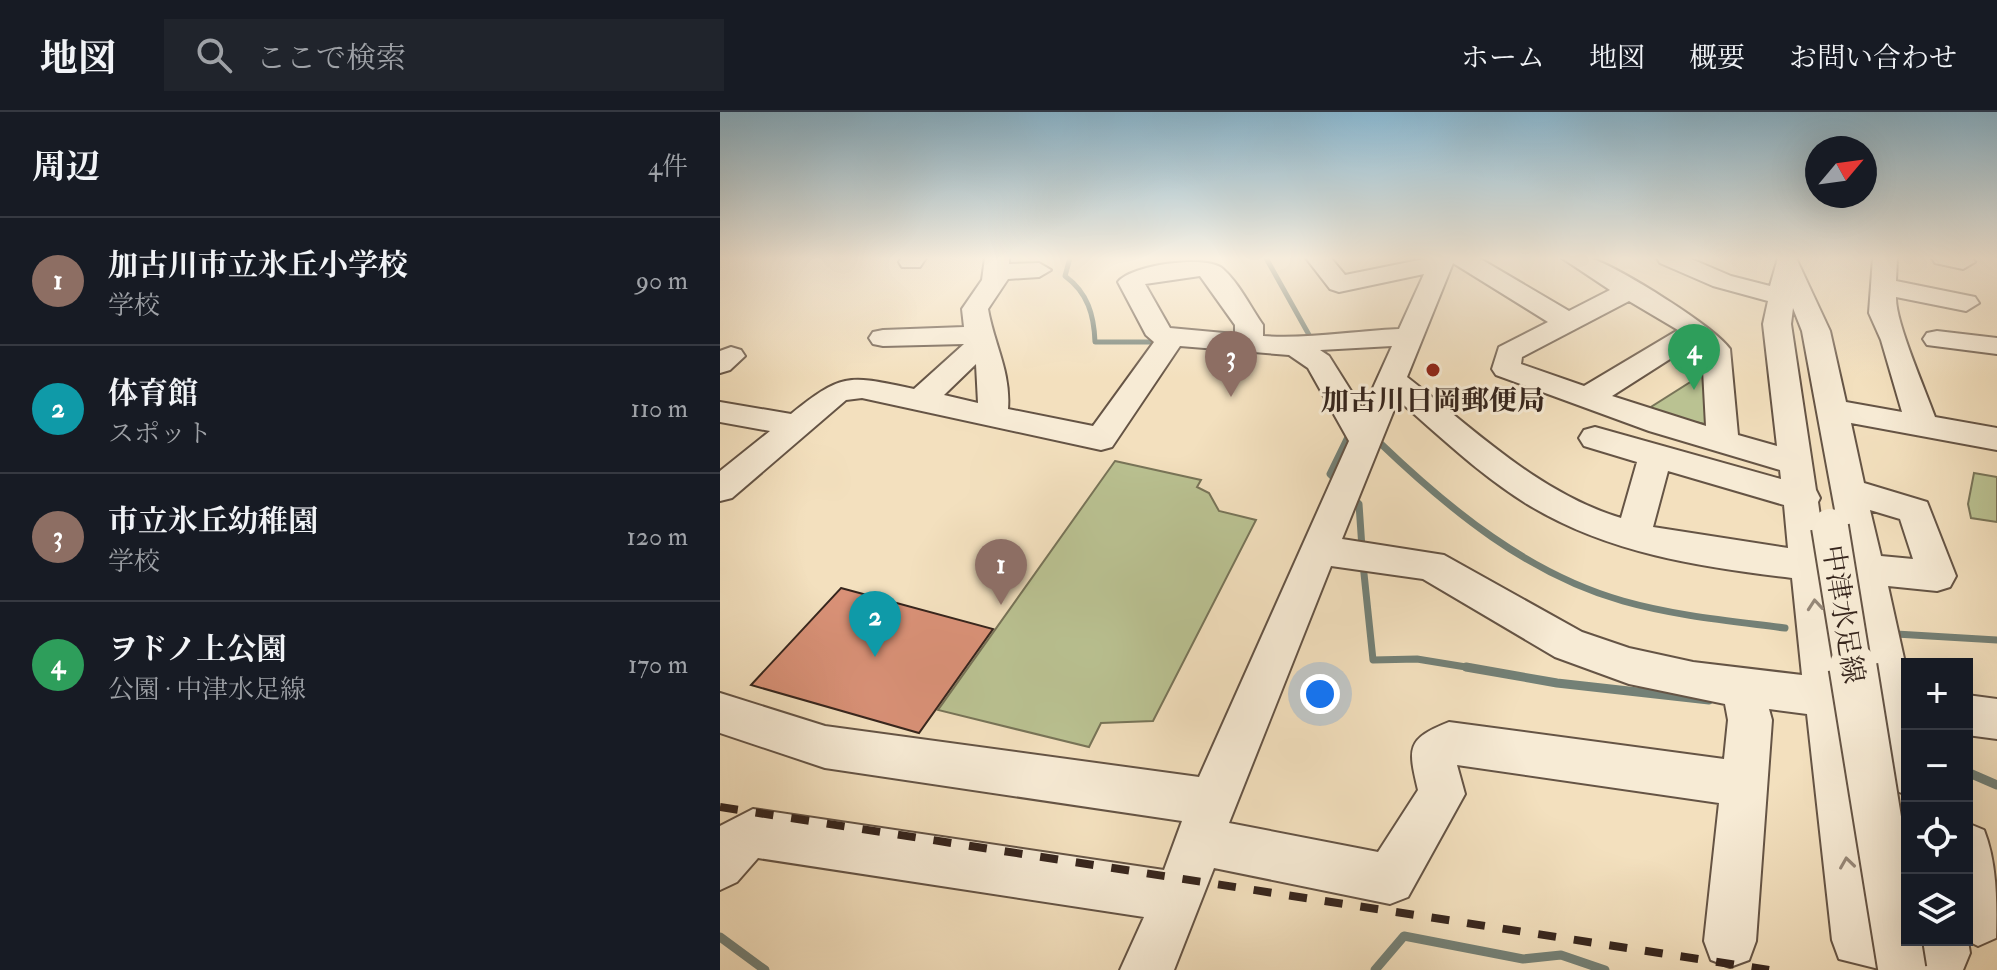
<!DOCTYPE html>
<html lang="ja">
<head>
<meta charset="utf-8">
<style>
	body { margin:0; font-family:"IM FELL Double Pica","Noto Serif JP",serif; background:#20242c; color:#f1f3f6 }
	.controls { position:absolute; right:24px; bottom:24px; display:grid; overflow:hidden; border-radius:0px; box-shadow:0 8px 32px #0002 }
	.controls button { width:72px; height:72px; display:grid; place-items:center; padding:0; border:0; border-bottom:2px solid #363941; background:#171b24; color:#f1f3f6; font:40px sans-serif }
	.compass { position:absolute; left:1085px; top:24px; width:72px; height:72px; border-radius:50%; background:#171b24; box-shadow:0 8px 32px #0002; rotate:61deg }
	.you { position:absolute; left:600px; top:582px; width:28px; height:28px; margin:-20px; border:6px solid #fff; border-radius:50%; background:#1a73e8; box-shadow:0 0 0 12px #1a73e833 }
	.badge { display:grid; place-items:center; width:52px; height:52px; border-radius:50%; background:#db2777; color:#fff; font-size:26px; font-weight:700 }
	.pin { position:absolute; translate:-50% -66px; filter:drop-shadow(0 2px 4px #0008) }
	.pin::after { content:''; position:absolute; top:42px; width:28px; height:24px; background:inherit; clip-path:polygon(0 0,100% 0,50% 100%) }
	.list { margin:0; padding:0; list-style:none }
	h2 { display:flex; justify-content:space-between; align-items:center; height:104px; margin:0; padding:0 32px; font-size:34px }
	h2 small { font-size:26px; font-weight:400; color:#9ea1a6 }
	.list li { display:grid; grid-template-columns:52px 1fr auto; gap:24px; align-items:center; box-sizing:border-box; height:128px; padding:0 32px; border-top:2px solid #363941 }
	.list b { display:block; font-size:30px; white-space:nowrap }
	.list p { margin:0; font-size:26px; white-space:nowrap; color:#9ea1a6 }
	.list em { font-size:26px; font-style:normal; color:#9ea1a6 }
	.icon { flex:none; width:44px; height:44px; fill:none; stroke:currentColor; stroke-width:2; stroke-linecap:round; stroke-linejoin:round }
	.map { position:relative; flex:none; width:1277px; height:858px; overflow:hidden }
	header { display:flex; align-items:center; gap:48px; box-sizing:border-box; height:112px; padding:0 40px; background:#171b24; border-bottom:2px solid #363941 }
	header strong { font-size:38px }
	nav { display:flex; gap:44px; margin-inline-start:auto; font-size:28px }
	.search { width:560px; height:72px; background:#20242c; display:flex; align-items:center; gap:20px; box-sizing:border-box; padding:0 28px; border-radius:0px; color:#9ea1a6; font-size:30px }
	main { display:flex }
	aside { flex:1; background:#171b24 }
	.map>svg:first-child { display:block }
</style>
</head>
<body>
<header>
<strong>地図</strong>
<div class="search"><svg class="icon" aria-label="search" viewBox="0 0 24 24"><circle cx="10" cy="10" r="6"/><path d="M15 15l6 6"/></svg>ここで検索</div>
<nav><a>ホーム</a><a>地図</a><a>概要</a><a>お問い合わせ</a></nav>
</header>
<main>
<aside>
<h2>周辺<small>4件</small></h2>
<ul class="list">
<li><span class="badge" style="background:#8d6e63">1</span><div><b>加古川市立氷丘小学校</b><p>学校</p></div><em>90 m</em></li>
<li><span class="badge" style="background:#0f9aa8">2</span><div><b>体育館</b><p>スポット</p></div><em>110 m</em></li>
<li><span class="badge" style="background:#8d6e63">3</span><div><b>市立氷丘幼稚園</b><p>学校</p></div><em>120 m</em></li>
<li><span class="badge" style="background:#2e9e5b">4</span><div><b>ヲドノ上公園</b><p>公園 · 中津水足線</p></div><em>170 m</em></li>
</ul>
</aside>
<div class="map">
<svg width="1277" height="858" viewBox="0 0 1277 858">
	<rect width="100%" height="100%" fill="#f3e0be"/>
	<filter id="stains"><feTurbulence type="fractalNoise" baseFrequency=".0025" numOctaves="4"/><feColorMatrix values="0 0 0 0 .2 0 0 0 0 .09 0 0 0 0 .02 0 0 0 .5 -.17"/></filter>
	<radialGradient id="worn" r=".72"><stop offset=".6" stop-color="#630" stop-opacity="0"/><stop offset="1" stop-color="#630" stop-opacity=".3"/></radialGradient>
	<!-- green -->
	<path fill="#bac292" stroke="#787458" stroke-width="2" d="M991,257l-6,55 -62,-12z
		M395,349l86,19 -4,7 12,6 10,18 37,9 -103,201 -52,2 -12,24 -151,-37z
		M1254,361l23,4v45l-26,-4 -3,-14z"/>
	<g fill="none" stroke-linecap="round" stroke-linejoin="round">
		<!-- stream-far2 -->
		<path stroke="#738076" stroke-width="5" d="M350,146l-5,18c23,17 29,39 30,66h66
			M546,146l47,84
			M628,325l4,-8"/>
		<!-- stream-far1 -->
		<path stroke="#738076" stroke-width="7" d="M660,331c70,67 148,131 243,158 53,15 108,20 162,27
			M617,369l-7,-7 19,-39
			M631,384l8,8 3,44
			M643,452l10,96 44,-1 61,10
			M1176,522l101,6"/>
		<!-- stream -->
		<path stroke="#738076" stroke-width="9" d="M746,555l91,16 152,17
			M1247,660l30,13
			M0,825l45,33
			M655,858l29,-34 119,23 38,-4 44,15"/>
	</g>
	<!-- building -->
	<path fill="#d99177" stroke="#36251d" stroke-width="2" d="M121,476l152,41 -74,104 -168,-48z"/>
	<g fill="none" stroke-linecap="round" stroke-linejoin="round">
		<defs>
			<path id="minor" d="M182,146h24l-6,9h-18l-3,-5z
				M265,146h24v6l30,-1 12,7 -12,7 -31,2 -20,30c6,35 23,63 20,100l85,17 61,-84 -8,-7 -28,-53c12,-17 90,-28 105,-13 16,14 28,39 40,56v11c45,3 91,-5 136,-7l25,-55 -85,18 -9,-3 -24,-31h25l14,17 84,-17h50l90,53 41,-21 -48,-32c9,0 22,-2 31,1 28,10 121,67 137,90l8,86 39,11 -14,-122 5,-23 -55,-15 -53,-23 -3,-5h32l42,18 39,10 8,-28h18l34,73 16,71 56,10 -21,-72 -12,-27 4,-55h24l-1,23 79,16 4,6 -13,8 -70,-14c-1,24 29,92 39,120l62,11v22l-146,-27 13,60 63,19 29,74 -6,11 -13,4 -49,-5 19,86v123l-16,-6 -16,-66 -24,-3 30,197 26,4v19h60v-117l17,7c13,33 13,73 12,108l-18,8 -10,-5 2,12 -7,17h-80l-44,-11 -7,-19 -25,-226 -38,-5 3,11 -16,221 -7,19 -19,7 -19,-7 -7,-19 15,-138 -262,-38 8,29 -57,103 -18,7 -176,-36 -40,102h-54l24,-53 -386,-59 -21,24 -17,8v-64l33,-17 411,61 18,-49 -357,-53 -105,-35v-40l105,33 374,51 150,-336 -41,-73 -19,-13 -109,-9 -68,101 -11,3 -239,-52 -16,2 -114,98 -12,3v-30l50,-40 -50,-9v-20l71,12c53,-43 59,-38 123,-25l50,-45 -81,2 -10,-2 -4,-6 4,-6 10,-2 81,-3 -2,-18 20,-29zM733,151l95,59 -49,25 -7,22 4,6 153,56 131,39 1,9 -186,-52 -11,3 -5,8 5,8 53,16 -16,56c-83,-25 -147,-89 -214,-141zM480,164l35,49v9l-65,-6 -25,-44zM909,189l49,29 -94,56 -63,-22 1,-7zM1073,196l9,23 41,222 -18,-2 -7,-49 2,-4 -4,-8 -25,-166zM975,231l7,8 4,75 -94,-30zM672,234l-29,64 -34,-54 -9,-6zM256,252l2,39 -34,-8zM678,288c42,36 82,75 129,104 80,49 173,63 265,74l10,97 -109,-13 -64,-14 -47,-16 -138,-77 -102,-16zM948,359l116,34 4,43 -135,-21zM1150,398l30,9 13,40 -32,-3zM611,454l92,13 132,78 74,27 96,20 3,16 -4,39 -275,-37c-43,17 -41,26 -31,68l-40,62 -149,-29zM1110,469l19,2 18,100 -22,-3z
				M1212,146h40l3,4 -12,7 -28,-6z
				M1217,219l60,7v16l-70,-9 -4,-6 4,-6z
				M11,235l10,3 4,6 -15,14 -10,3v-22z
				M1247,583l30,4v40l-30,-4z"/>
		</defs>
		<!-- minor casing -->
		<use href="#minor" stroke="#655445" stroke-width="4"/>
		<!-- minor -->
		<use href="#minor" fill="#f7ebd5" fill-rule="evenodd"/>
		<!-- rail -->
		<path stroke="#36251d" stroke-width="8" stroke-dasharray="18 18" stroke-linecap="butt" d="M0,695l1049,163"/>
		<defs>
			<path id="minor-bridge-far1" d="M1110,415l23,142"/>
			<path id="minor-bridge" d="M1133,555l49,303"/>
		</defs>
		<!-- minor-bridge-far1 casing -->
		<use href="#minor-bridge-far1" stroke="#655445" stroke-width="40" stroke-linecap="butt"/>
		<!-- minor-bridge casing -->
		<use href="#minor-bridge" stroke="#655445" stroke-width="51" stroke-linecap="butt"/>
		<!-- minor-bridge-far1 -->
		<use href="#minor-bridge-far1" stroke="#f7ebd5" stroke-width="36"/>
		<!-- minor-bridge -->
		<use href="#minor-bridge" stroke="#f7ebd5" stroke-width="47"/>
	</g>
	<!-- one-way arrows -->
	<defs><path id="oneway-chevron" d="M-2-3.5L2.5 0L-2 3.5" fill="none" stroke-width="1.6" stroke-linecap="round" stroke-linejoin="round" transform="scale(2)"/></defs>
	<g stroke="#968879">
		<use href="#oneway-chevron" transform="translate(1095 493) rotate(-95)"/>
		<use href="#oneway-chevron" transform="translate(1127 751) rotate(-98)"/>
	</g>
	<!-- sky -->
	<linearGradient id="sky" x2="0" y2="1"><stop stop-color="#89b8d2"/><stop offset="0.55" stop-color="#faf1e2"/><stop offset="1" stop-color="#faf1e2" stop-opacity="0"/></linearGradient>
	<rect width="1277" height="266" fill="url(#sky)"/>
	<!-- markers -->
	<circle fill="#8f2418" stroke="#f7ebd5" stroke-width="3" cx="713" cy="258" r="8"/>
	<g text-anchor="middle" stroke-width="6" stroke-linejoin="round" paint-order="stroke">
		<!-- poi labels -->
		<g font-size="28" font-weight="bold" fill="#36251d" stroke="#f7ebd5">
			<text x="713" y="298">加古川日岡郵便局</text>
		</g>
		<!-- street labels -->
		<g font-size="28" fill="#36251d" stroke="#f7ebd5">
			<text transform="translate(1124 502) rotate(81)" y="10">中津水足線</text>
		</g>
	</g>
	<rect width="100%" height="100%" filter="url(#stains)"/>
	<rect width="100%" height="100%" fill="url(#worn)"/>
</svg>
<div class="controls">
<button>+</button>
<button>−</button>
<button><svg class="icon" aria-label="locate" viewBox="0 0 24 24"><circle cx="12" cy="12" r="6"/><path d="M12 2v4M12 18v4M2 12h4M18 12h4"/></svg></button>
<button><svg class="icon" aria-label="layers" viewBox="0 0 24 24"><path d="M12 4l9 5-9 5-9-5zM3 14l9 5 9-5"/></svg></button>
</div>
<svg class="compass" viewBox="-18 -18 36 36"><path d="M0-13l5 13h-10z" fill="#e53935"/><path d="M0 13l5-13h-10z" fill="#9ea1a6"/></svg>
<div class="you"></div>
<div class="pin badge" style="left:281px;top:493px;background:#8d6e63">1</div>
<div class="pin badge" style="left:155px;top:545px;background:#0f9aa8">2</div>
<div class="pin badge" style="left:511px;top:285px;background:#8d6e63">3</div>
<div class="pin badge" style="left:974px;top:278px;background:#2e9e5b">4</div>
</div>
</main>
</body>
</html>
